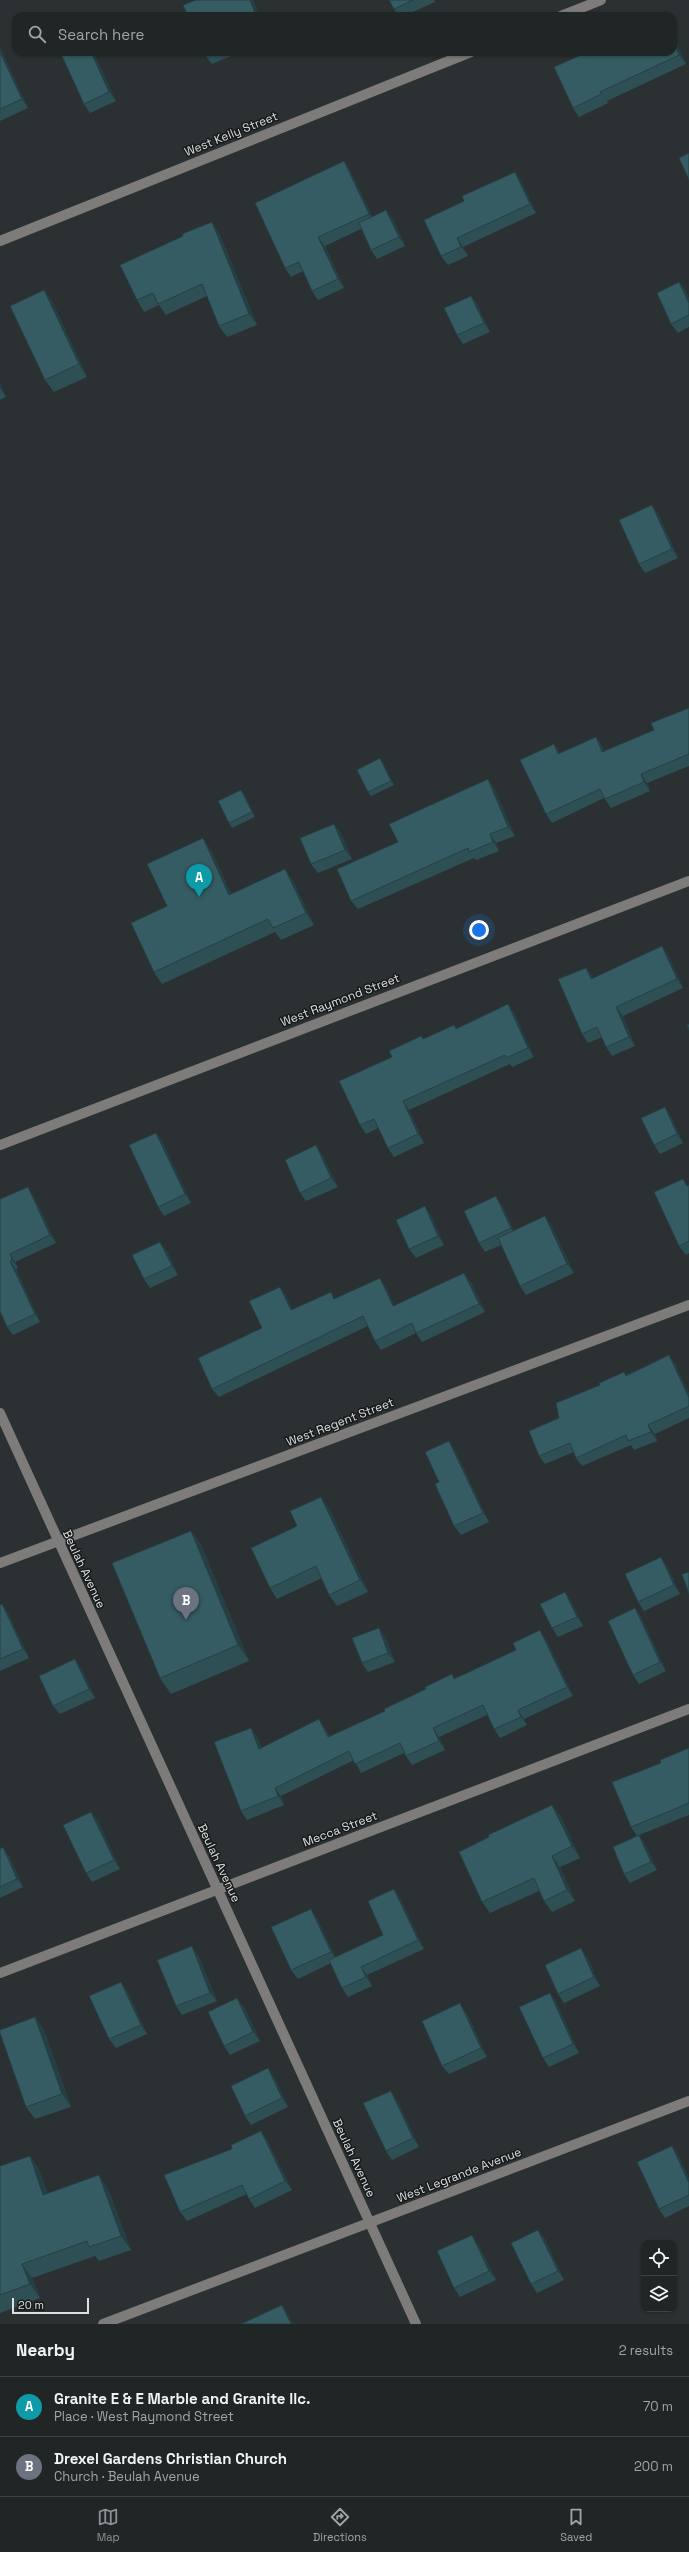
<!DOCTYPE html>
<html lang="en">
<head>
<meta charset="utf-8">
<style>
	body { margin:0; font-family:"Space Grotesk",sans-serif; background:#2d3132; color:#f1f3f6 }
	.controls { position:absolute; right:12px; bottom:12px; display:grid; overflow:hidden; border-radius:8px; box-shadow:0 1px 3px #0004 }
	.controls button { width:36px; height:36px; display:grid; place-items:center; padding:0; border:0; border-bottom:1px solid #3d4243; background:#202526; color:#f1f3f6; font:20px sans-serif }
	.scale { position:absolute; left:12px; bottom:10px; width:77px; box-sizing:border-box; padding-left:4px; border:2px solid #dce0e1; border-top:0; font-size:11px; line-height:14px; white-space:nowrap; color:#dce0e1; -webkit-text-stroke:3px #161819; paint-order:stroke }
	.you { position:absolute; left:479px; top:930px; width:14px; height:14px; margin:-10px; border:3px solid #fff; border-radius:50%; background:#1a73e8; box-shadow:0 0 0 6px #1a73e833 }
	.badge { display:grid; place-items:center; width:26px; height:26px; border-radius:50%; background:#8c9099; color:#fff; font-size:13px; font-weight:700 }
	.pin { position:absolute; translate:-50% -33px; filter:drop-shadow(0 1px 2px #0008) }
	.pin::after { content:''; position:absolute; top:21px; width:14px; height:12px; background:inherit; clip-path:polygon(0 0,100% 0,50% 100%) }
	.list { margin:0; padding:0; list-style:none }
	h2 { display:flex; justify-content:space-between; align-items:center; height:52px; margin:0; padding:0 16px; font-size:17px }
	h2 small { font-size:13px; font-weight:400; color:#a2a5a7 }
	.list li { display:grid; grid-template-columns:26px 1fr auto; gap:12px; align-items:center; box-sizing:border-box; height:60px; padding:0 16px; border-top:1px solid #3d4243 }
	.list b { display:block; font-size:15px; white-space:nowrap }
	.list p { margin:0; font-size:13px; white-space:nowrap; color:#a2a5a7 }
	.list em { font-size:13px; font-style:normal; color:#a2a5a7 }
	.icon { flex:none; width:22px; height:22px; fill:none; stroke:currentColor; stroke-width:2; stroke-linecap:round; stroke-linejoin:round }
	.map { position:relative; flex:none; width:689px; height:2324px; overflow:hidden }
	.search { position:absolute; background:#202526; box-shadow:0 1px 3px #0004; left:12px; right:12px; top:12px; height:44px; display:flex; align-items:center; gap:10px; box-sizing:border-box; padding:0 14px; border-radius:12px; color:#a2a5a7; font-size:15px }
	.sheet { height:172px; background:#202526 }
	nav { display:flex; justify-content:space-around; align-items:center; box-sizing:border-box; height:56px; border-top:1px solid #3d4243; background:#202526; font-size:11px; color:#a2a5a7 }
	nav a { display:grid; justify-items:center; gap:2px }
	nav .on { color:#8c9099 }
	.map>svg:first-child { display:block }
</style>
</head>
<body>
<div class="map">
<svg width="689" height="2324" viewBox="0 0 689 2324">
	<rect width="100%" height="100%" fill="#2b3132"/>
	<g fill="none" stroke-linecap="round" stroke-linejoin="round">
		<!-- minor -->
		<path stroke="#7d7c7a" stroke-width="10" d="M561,16l40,-16
			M0,241l471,-189
			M0,1145l689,-264
			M0,1413l416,911
			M0,1563l689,-258
			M0,1973l689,-264
			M103,2324l586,-223"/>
	</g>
	<!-- wall -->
	<path fill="#2e4f54" d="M389,0h45l1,2 -31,14h-6l-4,-7z
		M673,37l13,27 -79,37 1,2 -29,14 -6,-9 11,-52 89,-4z
		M0,48l28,60 -28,13z
		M66,52h27l23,49 -26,12 -6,-9z
		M203,52h38l-29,12z
		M350,170l22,47 21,2 12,27 -28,13 -6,-9 -10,-21 -36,17 19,42 -26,12 -6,-9 -9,-20 -12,6 -6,-9z
		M515,172l6,9 15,32 -73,34 5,9 -20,9 -7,-9 23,-55z
		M219,233l38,92 -30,12 -8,-11 -12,-30 -41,19 -7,-10 -15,7 -7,-12z
		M679,282l7,9 3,8v28l-11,6 -7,-9z
		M44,290l9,13 34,74 -33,15 -9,-12z
		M471,296l6,8 13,28 -27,12 -6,-9z
		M0,384l6,13 -6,3z
		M658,513l20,45 -33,15 -6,-9z
		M689,708v58l-42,17 3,8 -39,17 -7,-10 -52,25 -6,-9 8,-70 6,9 36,-16 6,9 2,5 50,-21z
		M383,763l11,22 -23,11 -3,-4z
		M494,788l21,48 -19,7 3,8 -23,9 -2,-2 -116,51 -7,-8 47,-59z
		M241,790l3,4 11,23 -23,11 -3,-5z
		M334,824l6,8 12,27 -34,14 -7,-9z
		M211,850l20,44 54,-25 8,12 21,44 -33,15 -6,-8 -113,52 -8,-12 13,-66z
		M662,946l6,9 15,33 -60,28 12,30 -23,10 -6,-9 -4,-10 -14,6 -6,-9 4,-66 7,10z
		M508,1004l6,9 20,44 -22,10 -2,-3 -101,46 15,33 -30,14 -6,-9 -10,-20 -12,6 -6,-9 32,-68 29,-21 2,3 34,-11z
		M671,1116l12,27 -23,11 -6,-9z
		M156,1133l6,8 29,62 -27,13 -6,-9z
		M322,1154l16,33 -32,14 -6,-8z
		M688,1185h1v68l-3,2 -7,-9z
		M33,1195l23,48 -41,19 3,6 -2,1 24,53 -27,13 -6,-8 -7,-128z
		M502,1205l12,26 31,-15 6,9 23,48 -48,22 -6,-9 -19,-41 -16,7 -6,-9z
		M431,1215l13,30 -28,13 -7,-9z
		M167,1251l11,24 -28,13 -6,-9z
		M471,1282l14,30 -63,30 -6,-9 -35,17 -6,-9 -7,-15 -149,71 -7,-8 50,-61 18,-41 6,9 6,14 94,-23 8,19z
		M669,1355l6,9 14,30v24l-34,16 2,7 -23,9 -3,-5 -49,21 -6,-8 -2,-6 -29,12 -6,-8 20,-38 41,-33 24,-13 2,3z
		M449,1441l6,9 34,72 -28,13 -7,-9 -15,-44z
		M329,1508l39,84 -31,14 -8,-11 -7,-17 -45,21 -7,-11 27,-62z
		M191,1531l11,16 47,114 -78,33 -11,-16z
		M667,1566l13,28 -36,17 -6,-9z
		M565,1592l6,9 12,25 -25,11 -6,-9z
		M2,1604l6,9 21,45 -29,13v-66z
		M635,1608l6,9 25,54 -27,13 -6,-9z
		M385,1637l10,25 -27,10 -6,-9z
		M546,1639l27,57 -49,23 3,6 -27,13 -6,-9 -7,-14 -48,22 6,13 -33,15 -8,-12 -43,20 -7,-13 -73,36 3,9 -37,15 -6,-9 16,-74 5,11 63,-20 5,9 125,-59z
		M81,1668l14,30 -35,16 -7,-8z
		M689,1748v67l-50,20 6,9 12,26 -27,13 -6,-9 13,-38 -6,-9 30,-64z
		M91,1812l7,9 22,48 -28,13 -6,-9z
		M561,1817l19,41 -20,9 15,34 -23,11 -8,-11 -5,-10 -49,22 -8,-11z
		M0,1849l9,7 14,31 -23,11z
		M400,1898l24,51 -57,26 5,11 -24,11 -6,-9 -11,-25 -33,16 -7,-9 26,-52 18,39 48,-22z
		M198,1955l19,46 -35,14 -6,-9z
		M587,1957l13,29 -36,17 -6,-9z
		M121,1982l6,9 20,43 -31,14 -7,-9z
		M550,1993l6,9 23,51 -30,14 -6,-9z
		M244,2007l16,34 -30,14 -6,-9z
		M466,2012l21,45 -38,17 -7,-8z
		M35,2017l9,13 27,77 -36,12 -9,-12z
		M268,2068l6,9 14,30 -37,18 -6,-9z
		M397,2100l22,47 -27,13 -6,-9z
		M261,2131l6,9 25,50 -37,18 -6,-9 -2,-5 -60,27 -7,-9 52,-63z
		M672,2146l6,9 11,24v27l-24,12 -6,-9z
		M30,2156l9,14 9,24 60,-5 23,61 -32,11 -4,-5 -63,22 8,20 -40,15v-147z
		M545,2239l19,41 -27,13 -6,-9z
		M478,2244l18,36 -36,17 -6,-9z"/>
	<!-- shaded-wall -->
	<path fill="#254045" d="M250,0h3l7,16h-4z
		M673,37l13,27 -7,-9 -6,-14z
		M0,48l28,60 -6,-9 -22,-47z
		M91,52h2l23,49 -7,-9z
		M344,161l6,9 25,52 -6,-8z
		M515,172l6,9 15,32 -6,-9z
		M386,210l7,9 12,27 -6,-9z
		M212,222l7,11 38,92 -8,-11z
		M318,237l7,9 19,42 -6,-9z
		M457,238l6,9 5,9 -7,-9z
		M679,282l7,9 3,8v4z
		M44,290l9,13 34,74 -8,-13z
		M471,296l6,8 13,28 -6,-9z
		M0,384l6,13 -6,-9z
		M652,505l6,8 20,45 -6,-9z
		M596,737l6,9 6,15 -6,-9z
		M554,744l6,9 -2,1z
		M380,758l3,5 11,22 -3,-4z
		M641,774l6,9 3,8 -6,-9z
		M488,779l6,9 21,48 -7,-9z
		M241,790l3,4 11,23 -3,-5z
		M334,824l6,8 12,27 -7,-9z
		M490,834l6,9 3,8 -6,-9z
		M203,838l8,12 26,57 -8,-12z
		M285,869l8,12 21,44 -8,-12z
		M662,946l6,9 15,33 -6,-9z
		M586,968l6,8 5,12 -6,-9z
		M508,1004l6,9 20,44 -6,-9z
		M616,1007l7,9 12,30 -6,-9z
		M403,1101l6,9 15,33 -6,-9z
		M665,1107l6,9 12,27 -6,-9z
		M156,1133l6,8 29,62 -6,-9z
		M316,1145l6,9 16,33 -7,-9z
		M28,1187l5,8 23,48 -6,-8z
		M496,1196l6,9 15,32 -6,-9z
		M425,1206l6,9 13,30 -6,-9z
		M545,1216l6,9 23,48 -7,-9z
		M160,1242l7,9 11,24 -6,-9z
		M10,1254l5,8 3,6 -6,-8z
		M10,1261l6,8 24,53 -5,-8z
		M464,1273l7,9 14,30 -6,-8z
		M380,1278l6,9 13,28 -6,-9z
		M280,1287l6,9 11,23 -6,-9z
		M669,1355l6,9 14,30v4z
		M648,1425l7,9 2,7 -6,-9z
		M449,1441l6,9 34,72 -6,-9z
		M321,1497l8,11 39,84 -8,-12z
		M191,1531l11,16 47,114 -11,-16z
		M661,1557l6,9 13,28 -6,-9z
		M565,1592l6,9 12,25 -6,-9z
		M2,1604l6,9 21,45 -6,-9z
		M635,1608l6,9 25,54 -6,-9z
		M379,1628l6,9 10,25 -7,-9z
		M540,1630l6,9 27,57 -6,-9z
		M75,1659l6,9 14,30 -6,-9z
		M518,1710l6,9 3,6 -6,-8z
		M319,1719l6,9 9,18 -6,-9z
		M251,1728l6,9 9,21 -7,-9z
		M433,1728l6,9 6,13 -6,-9z
		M275,1788l6,8 3,9 -6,-9z
		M552,1805l9,12 19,41 -8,-12z
		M91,1812l7,9 22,48 -6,-9z
		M639,1835l6,9 12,26 -6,-8z
		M3,1847l6,9 14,31 -6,-8z
		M552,1856l8,11 15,34 -8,-11z
		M394,1889l6,9 24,51 -6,-9z
		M311,1909l6,9 20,42 -6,-8z
		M192,1946l6,9 19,46 -7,-8z
		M581,1948l6,9 13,29 -6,-9z
		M361,1967l6,8 5,11 -6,-9z
		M121,1982l6,9 20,43 -6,-9z
		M550,1993l6,9 23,51 -6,-9z
		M237,1998l7,9 16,34 -7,-9z
		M460,2003l6,9 21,45 -6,-9z
		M35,2017l9,13 27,77 -9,-13z
		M268,2068l6,9 14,30 -6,-9z
		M391,2091l6,9 22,47 -6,-9z
		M261,2131l6,9 25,50 -7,-9z
		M672,2146l6,9 11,24v4z
		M30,2156l9,14 14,39 -10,-14z
		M99,2175l9,14 23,61 -10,-14z
		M538,2230l7,9 19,41 -6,-9z
		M472,2235l6,9 18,36 -7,-9z
		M22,2264l10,14 8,20 -10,-14z
		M282,2305l6,9 5,10h-2z"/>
	<!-- building -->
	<path fill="#355c62" stroke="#254045" d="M196,0h54l6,16h-68l-5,-11z
		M389,0h24l-19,9z
		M673,41l6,14 -79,37 1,2 -28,14 -19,-41 29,-13 1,2 8,-4h81z
		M0,52l22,47 -22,10z
		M66,52h25l18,40 -25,12 -23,-50z
		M689,153v27l-10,-22z
		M344,161l25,53 -51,23 20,42 -26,12 -13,-29 -14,6 -30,-65z
		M515,172l15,32 -73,34 4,9 -20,9 -17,-36 40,-19 -2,-5z
		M386,210l13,27 -28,13 -12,-27z
		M212,222l37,92 -30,12 -17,-42 -44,20 -5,-11 -16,7 -17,-35 63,-29 -1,-2z
		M679,282l10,21v12l-18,9 -14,-31z
		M44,290l35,74 -34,16 -35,-74z
		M471,296l13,27 -27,12 -13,-27z
		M652,505l20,44 -33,15 -20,-44z
		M689,708v46l-48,20 3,8 -39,17 -5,-10 -54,25 -26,-54 34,-16 4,10 38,-17 6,15 52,-22 -3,-7z
		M380,758l11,23 -23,11 -11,-22z
		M488,779l20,48 -18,7 3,8 -24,10 -1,-4 -117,53 -14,-32 61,-27 -9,-18z
		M241,790l11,22 -23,11 -11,-22z
		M334,824l11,26 -34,14 -11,-26z
		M203,838l26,57 56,-26 21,44 -33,15 -5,-9 -114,53 -23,-49 36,-17 -20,-42z
		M662,946l15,33 -61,28 13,30 -23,10 -9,-20 -15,7 -24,-55 28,-11 5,11z
		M508,1004l20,44 -22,10 -1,-3 -102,46 15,33 -30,14 -14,-29 -14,6 -21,-44 53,-24 -3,-6 32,-15 2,3 31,-14 2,4z
		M689,1024v6l-2,-5z
		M665,1107l12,27 -23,11 -13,-27z
		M156,1133l29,61 -27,13 -29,-62z
		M316,1145l15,33 -31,15 -15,-33z
		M683,1179l4,7 2,-1v56l-10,5 -25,-54z
		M28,1187l22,48 -40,19 2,6 -2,1 25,53 -28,13 -7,-16v-112z
		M496,1196l15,32 -32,15 -15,-32z
		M425,1206l13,30 -29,13 -13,-29z
		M545,1216l22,48 -47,22 -22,-48z
		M160,1242l12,24 -28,13 -12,-24z
		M464,1273l15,31 -63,29 -4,-10 -37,18 -12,-25 -151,73 -14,-31 64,-30 -13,-27 31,-14 11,23 40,-18 3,7 46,-21 13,28z
		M669,1355l20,43v8l-41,19 3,7 -23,9 -2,-6 -50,23 -6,-15 -31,13 -10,-25 30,-13 -3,-15 44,-18 -1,-2 25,-11 2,4z
		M449,1441l34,72 -29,13 -19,-42 4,-2 -14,-30z
		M321,1497l39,83 -31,15 -13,-29 -46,22 -19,-40 46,-22 -7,-15z
		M191,1531l47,114 -78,33 -48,-115z
		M661,1557l13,28 -36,17 -13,-28z
		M689,1572v22l-7,-20z
		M565,1592l12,25 -25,11 -12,-24z
		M2,1604l21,45 -23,10v-54z
		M635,1608l25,54 -27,13 -25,-54z
		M379,1628l9,25 -26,10 -10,-25z
		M540,1630l27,57 -49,23 3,7 -27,12 -11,-24 -50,23 6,13 -33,15 -6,-13 -45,21 -6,-13 -74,37 3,8 -37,15 -27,-69 37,-14 8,21 60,-30 9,18 57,-26 -1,-2 42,-20 -1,-2 27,-13 2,5 62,-29 -3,-7z
		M75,1659l14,30 -36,17 -14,-30z
		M689,1748v55l-58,24 -19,-45 49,-19 -1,-3z
		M552,1805l20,41 -20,10 15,34 -23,11 -10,-23 -52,24 -23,-50 30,-15 -1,-2z
		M91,1812l23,48 -28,13 -23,-48z
		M639,1835l12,27 -27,12 -11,-27z
		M3,1847l14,32 -17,8v-38z
		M394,1889l24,51 -57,27 5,10 -24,11 -13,-28 54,-25 -15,-34z
		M311,1909l20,43 -40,18 -20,-43z
		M192,1946l18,47 -34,13 -19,-46z
		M581,1948l13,29 -36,17 -13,-29z
		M121,1982l20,43 -32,14 -20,-43z
		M550,1993l23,51 -30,14 -24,-51z
		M237,1998l16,34 -29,14 -16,-34z
		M460,2003l21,45 -39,18 -20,-45z
		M35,2017l27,77 -36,13 -26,-74v-3z
		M268,2068l14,30 -37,18 -14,-30z
		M391,2091l22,47 -27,13 -23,-48z
		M261,2131l24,50 -36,18 -7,-14 -62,27 -16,-37 68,-26 -1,-4z
		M672,2146l17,37v12l-30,14 -22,-47z
		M30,2156l13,39 56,-20 22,61 -32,11 -2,-6 -65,23 8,20 -30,11v-129z
		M538,2230l20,41 -27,13 -20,-41z
		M472,2235l17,36 -35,17 -17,-37z
		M282,2305l9,19h-50z"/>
	<g text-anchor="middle" stroke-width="3" stroke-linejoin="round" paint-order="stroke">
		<!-- street labels -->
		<g font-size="12" fill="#dce0e1" stroke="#161819">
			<text transform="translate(231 134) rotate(-22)" y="4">West Kelly Street</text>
			<text transform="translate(340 1000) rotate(-21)" y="4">West Raymond Street</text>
			<text transform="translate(340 1422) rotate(-21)" y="4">West Regent Street</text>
			<text transform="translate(84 1569) rotate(65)" y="4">Beulah Avenue</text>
			<text transform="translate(340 1829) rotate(-21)" y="4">Mecca Street</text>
			<text transform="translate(219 1863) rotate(65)" y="4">Beulah Avenue</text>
			<text transform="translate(354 2158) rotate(65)" y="4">Beulah Avenue</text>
			<text transform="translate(459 2175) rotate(-21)" y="4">West Legrande Avenue</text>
		</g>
	</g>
</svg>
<div class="controls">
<button><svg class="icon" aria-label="locate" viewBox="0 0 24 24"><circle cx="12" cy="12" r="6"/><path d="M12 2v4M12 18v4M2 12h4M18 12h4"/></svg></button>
<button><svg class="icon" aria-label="layers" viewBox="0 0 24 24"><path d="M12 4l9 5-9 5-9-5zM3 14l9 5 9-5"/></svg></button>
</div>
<div class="scale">20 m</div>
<div class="you"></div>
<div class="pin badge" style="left:199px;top:897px;background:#0f9aa8">A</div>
<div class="pin badge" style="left:186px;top:1620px;background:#6b7280">B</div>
<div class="search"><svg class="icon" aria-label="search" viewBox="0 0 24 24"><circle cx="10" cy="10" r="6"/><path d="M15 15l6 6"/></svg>Search here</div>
</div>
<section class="sheet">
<h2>Nearby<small>2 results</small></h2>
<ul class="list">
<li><span class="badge" style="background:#0f9aa8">A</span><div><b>Granite E &amp; E Marble and Granite llc.</b><p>Place · West Raymond Street</p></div><em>70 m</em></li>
<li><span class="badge" style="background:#6b7280">B</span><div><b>Drexel Gardens Christian Church</b><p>Church · Beulah Avenue</p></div><em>200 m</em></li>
</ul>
</section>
<nav>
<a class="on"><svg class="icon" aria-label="map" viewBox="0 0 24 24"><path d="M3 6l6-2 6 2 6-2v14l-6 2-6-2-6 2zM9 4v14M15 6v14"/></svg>Map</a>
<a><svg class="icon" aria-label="directions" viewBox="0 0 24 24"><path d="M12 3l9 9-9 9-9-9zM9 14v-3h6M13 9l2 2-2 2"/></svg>Directions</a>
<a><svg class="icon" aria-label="saved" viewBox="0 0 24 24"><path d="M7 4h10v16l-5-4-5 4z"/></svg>Saved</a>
</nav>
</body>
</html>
